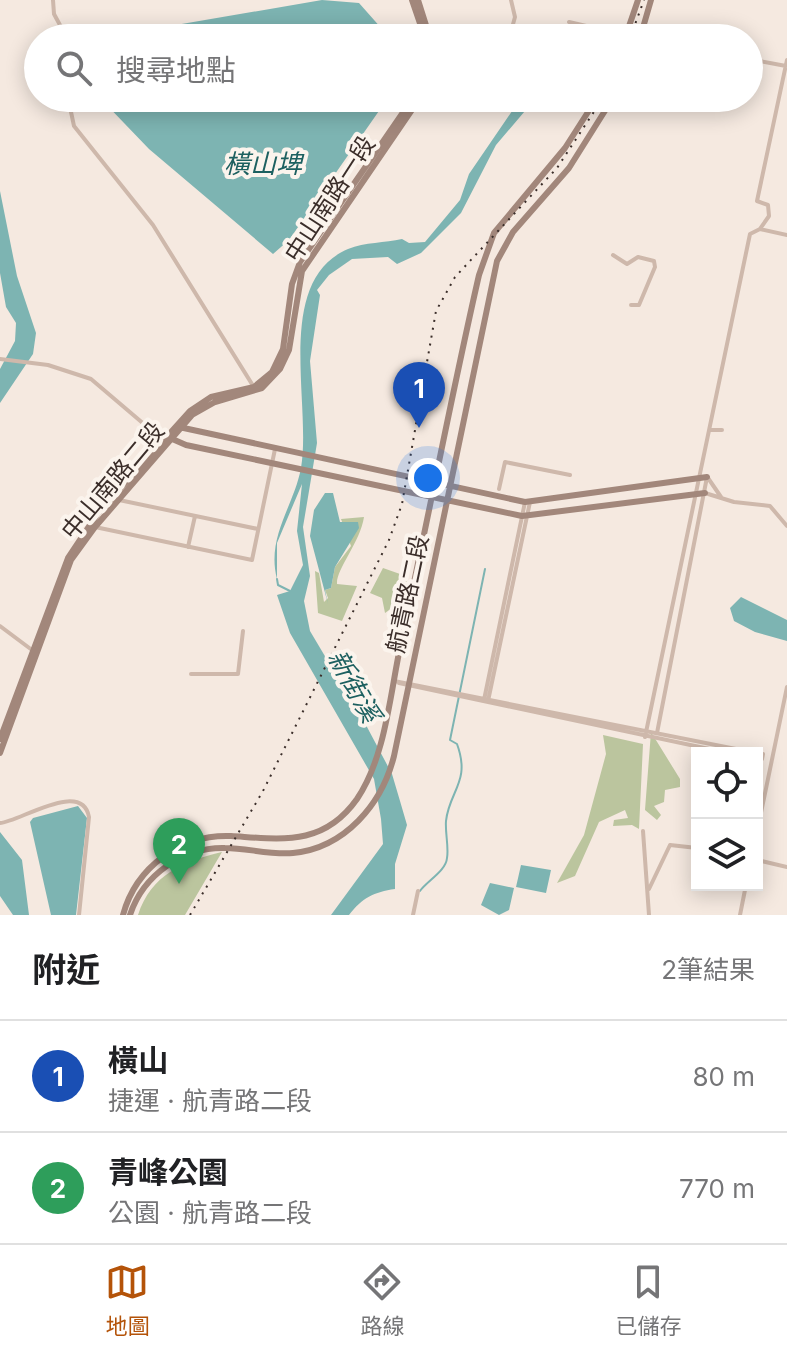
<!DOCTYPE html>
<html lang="zh-TW">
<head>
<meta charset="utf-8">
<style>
	body { margin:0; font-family:Inter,"Noto Sans TC",sans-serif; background:#f6f6f6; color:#202124 }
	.controls { position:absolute; right:24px; bottom:24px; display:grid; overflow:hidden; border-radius:0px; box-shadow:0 4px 20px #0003 }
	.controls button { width:72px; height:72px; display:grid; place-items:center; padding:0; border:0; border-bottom:2px solid #e0e0e0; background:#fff; color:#202124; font:40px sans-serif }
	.you { position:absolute; left:428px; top:478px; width:28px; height:28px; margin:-20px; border:6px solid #fff; border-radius:50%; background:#1a73e8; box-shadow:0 0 0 12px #1a73e833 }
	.badge { display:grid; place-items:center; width:52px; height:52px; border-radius:50%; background:#b45309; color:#fff; font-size:26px; font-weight:700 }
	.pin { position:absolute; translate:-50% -66px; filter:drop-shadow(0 2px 4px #0008) }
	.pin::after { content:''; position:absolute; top:42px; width:28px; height:24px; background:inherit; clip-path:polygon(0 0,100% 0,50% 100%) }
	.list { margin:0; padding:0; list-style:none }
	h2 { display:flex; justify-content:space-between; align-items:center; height:104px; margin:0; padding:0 32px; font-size:34px }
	h2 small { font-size:26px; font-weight:400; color:#757577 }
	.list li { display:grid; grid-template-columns:52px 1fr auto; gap:24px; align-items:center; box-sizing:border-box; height:112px; padding:0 32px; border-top:2px solid #e0e0e0 }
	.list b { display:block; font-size:30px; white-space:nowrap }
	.list p { margin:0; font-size:26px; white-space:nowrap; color:#757577 }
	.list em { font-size:26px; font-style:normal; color:#757577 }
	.icon { flex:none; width:44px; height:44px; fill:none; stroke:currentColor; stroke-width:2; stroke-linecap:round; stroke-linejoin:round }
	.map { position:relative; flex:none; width:787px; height:915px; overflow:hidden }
	.search { position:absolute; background:#fff; box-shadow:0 4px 20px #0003; left:24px; right:24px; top:24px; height:88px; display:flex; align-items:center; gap:20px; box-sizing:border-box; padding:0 28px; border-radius:44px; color:#757577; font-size:30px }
	.sheet { height:328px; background:#fff }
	nav { display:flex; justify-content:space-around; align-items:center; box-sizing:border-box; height:112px; border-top:2px solid #e0e0e0; background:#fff; font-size:22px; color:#757577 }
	nav a { display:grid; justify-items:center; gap:4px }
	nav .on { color:#b45309 }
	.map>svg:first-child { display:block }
</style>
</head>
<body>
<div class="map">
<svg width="787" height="915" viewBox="0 0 787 915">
	<rect width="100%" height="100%" fill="#f5e9e0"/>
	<!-- green -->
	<path fill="#bbc59e" d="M364,517c-4,26 -28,52 -27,67l20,2 -15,35 -24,-8 -3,-42 4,2 5,29 4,-4 -3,-8 6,-2 4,-21 16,-21 -10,-27z
		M383,568l17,6 9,-4 -6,28 -4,-1 -1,5 3,2 -1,7 -8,-3 -7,5 -3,-15 -12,-5z
		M651,732l29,47v8l-15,3 -1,12 -10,4 7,9 -4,5 -12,-10z
		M603,735l40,9 -4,85 -7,-4 -19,1 1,-6 14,-2 -3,-8 -26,12 -24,54 -18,7 27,-48 22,-81z
		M222,852l-37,63h-47c13,-40 45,-54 84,-63z"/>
	<!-- water -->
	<path fill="#7db4b2" d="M322,0l37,3 31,35h-271l16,-6z
		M100,98h288l-99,142 -16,14 -124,-105z
		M521,98h15l-40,47 -35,68 -40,40 -24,11 -9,-7 -36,2 -23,16 -12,15 3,5 -10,66 7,82 -14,84 7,49 -6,25 6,30 57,96 25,47 8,27 7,24 -12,39v25c-21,3 -33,9 -46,26h-18l52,-71 -2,-25 -7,-40 -84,-146 -13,-38 13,-4 13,-26 -6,-34 5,-47 -25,59v36c-11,-42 17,-73 24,-111 11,-64 -28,-187 47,-219 17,-7 37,-6 54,-10l7,4 16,-1 35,-42 9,-26z
		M0,191l17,85 19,57 -3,21 -33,49v-34l15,-28 1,-18 -10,-16 -6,-34z
		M325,493h8l7,29h18l1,6 -24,39 -4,21 -6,2 3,14 -18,-68 4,-26z
		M741,597l46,23v21l-32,-9 -21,-11 -4,-13z
		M78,806l9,12 -11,97h-25l-21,-93 3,-4z
		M0,832l22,28 7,55h-16l-13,-19z
		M521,865l30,5 -5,23 -30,-6z
		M490,883l24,5 -5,22 -10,5 -18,-10z"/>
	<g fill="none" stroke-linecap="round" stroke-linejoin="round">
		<!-- stream -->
		<path stroke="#7db4b2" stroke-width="2" d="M277,579l1,6 12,6
			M420,891c7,-10 26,-20 27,-33 2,-11 -2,-25 -1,-37 3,-30 25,-39 11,-77l-7,-4 35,-171"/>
		<!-- street -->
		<path stroke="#ceb8ab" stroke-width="4" d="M53,0l1,14 13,24
			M569,22l69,16
			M510,35l5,-18 -4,-17
			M749,59l37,7
			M68,98l6,28 79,99 102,164
			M760,229l27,6
			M613,255l14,9 11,-7 16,4 1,6 -16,38h-8
			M0,359l48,6 43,14 74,63
			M710,430h12
			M708,478l13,19
			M499,489l6,-27 65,13
			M705,493l29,9 36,4 17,20
			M119,500l139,29
			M95,527l157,33 23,-111
			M188,547l7,-31
			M0,626l32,24
			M191,674h47l5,-43
			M394,681l362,72
			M399,683l329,70
			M484,700l41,-198
			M488,701l42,-199
			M657,733l50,-256
			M645,737l105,-503 10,-5 9,-13 -1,-11 -11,-4 30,-141
			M757,753l6,1 -1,5 -5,-1
			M0,823c19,-1 82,-44 89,-6l-10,98
			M643,831l6,84
			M757,832l30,-145
			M757,860l30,7
			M649,889l21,-44 27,3
			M413,915l5,-24
			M740,915l6,-30"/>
		<!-- secondary -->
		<path stroke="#a2877b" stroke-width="6" d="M412,0l13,38
			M418,0l12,38
			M625,38l13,-38
			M640,38l11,-38
			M179,427l346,75 182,-25
			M170,438l16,7 336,71 183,-23
			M0,739l68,-181 30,-45 92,-102 21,-14 43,-10 18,-15 11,-23 9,-65 8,-22 113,-164
			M0,753l71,-193 24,-33 97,-112 23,-13 47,-14 18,-19 9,-19 13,-79 118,-173
			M123,915c13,-48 58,-81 108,-79 50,3 92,11 126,-37 29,-43 33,-106 44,-156 27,-123 50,-246 78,-368l15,-42 71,-85 32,-50
			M130,915c13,-40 53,-68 95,-67 22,0 45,7 68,5 52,-5 89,-49 101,-97l103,-495 16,-29 56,-64 44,-70"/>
		<!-- rail -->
		<path stroke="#3b2e2a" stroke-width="2" stroke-dasharray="2 6" stroke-linecap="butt" d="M630,38l14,-38
			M190,915l73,-124 126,-251 13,-36 34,-193 19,-34 102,-109 46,-70"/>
	</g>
	<g text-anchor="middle" stroke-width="8" stroke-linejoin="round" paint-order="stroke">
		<!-- street labels -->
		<g font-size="24" fill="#3b2e2a" stroke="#fbf4ed">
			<text transform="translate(330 199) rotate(-57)" y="8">中山南路一段</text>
			<text transform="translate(113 481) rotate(-50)" y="8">中山南路二段</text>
			<text transform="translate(408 594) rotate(-78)" y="8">航青路二段</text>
		</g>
		<!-- water labels -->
		<g font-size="26" font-style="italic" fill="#1d6060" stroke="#fbf4ed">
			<text x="263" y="173">橫山埤</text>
			<text transform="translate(354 686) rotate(61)" y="9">新街溪</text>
		</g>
	</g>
</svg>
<div class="controls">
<button><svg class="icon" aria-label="locate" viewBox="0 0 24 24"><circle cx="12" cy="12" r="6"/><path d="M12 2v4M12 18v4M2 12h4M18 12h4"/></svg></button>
<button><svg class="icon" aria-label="layers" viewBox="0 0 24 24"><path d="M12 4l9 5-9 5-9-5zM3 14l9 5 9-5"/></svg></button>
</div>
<div class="you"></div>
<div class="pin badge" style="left:419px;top:428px;background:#1a4fb4">1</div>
<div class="pin badge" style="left:179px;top:884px;background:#2e9e5b">2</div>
<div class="search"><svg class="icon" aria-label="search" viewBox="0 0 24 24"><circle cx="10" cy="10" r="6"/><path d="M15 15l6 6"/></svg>搜尋地點</div>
</div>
<section class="sheet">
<h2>附近<small>2筆結果</small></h2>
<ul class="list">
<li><span class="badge" style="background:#1a4fb4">1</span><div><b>橫山</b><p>捷運 · 航青路二段</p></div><em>80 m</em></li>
<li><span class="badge" style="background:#2e9e5b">2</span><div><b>青峰公園</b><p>公園 · 航青路二段</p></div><em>770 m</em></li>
</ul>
</section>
<nav>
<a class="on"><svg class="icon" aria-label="map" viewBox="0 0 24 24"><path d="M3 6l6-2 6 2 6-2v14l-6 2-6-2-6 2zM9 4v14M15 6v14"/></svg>地圖</a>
<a><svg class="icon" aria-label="directions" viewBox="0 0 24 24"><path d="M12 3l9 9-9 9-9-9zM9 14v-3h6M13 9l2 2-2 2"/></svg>路線</a>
<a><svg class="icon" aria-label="saved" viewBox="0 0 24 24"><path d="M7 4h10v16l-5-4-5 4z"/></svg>已儲存</a>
</nav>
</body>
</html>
